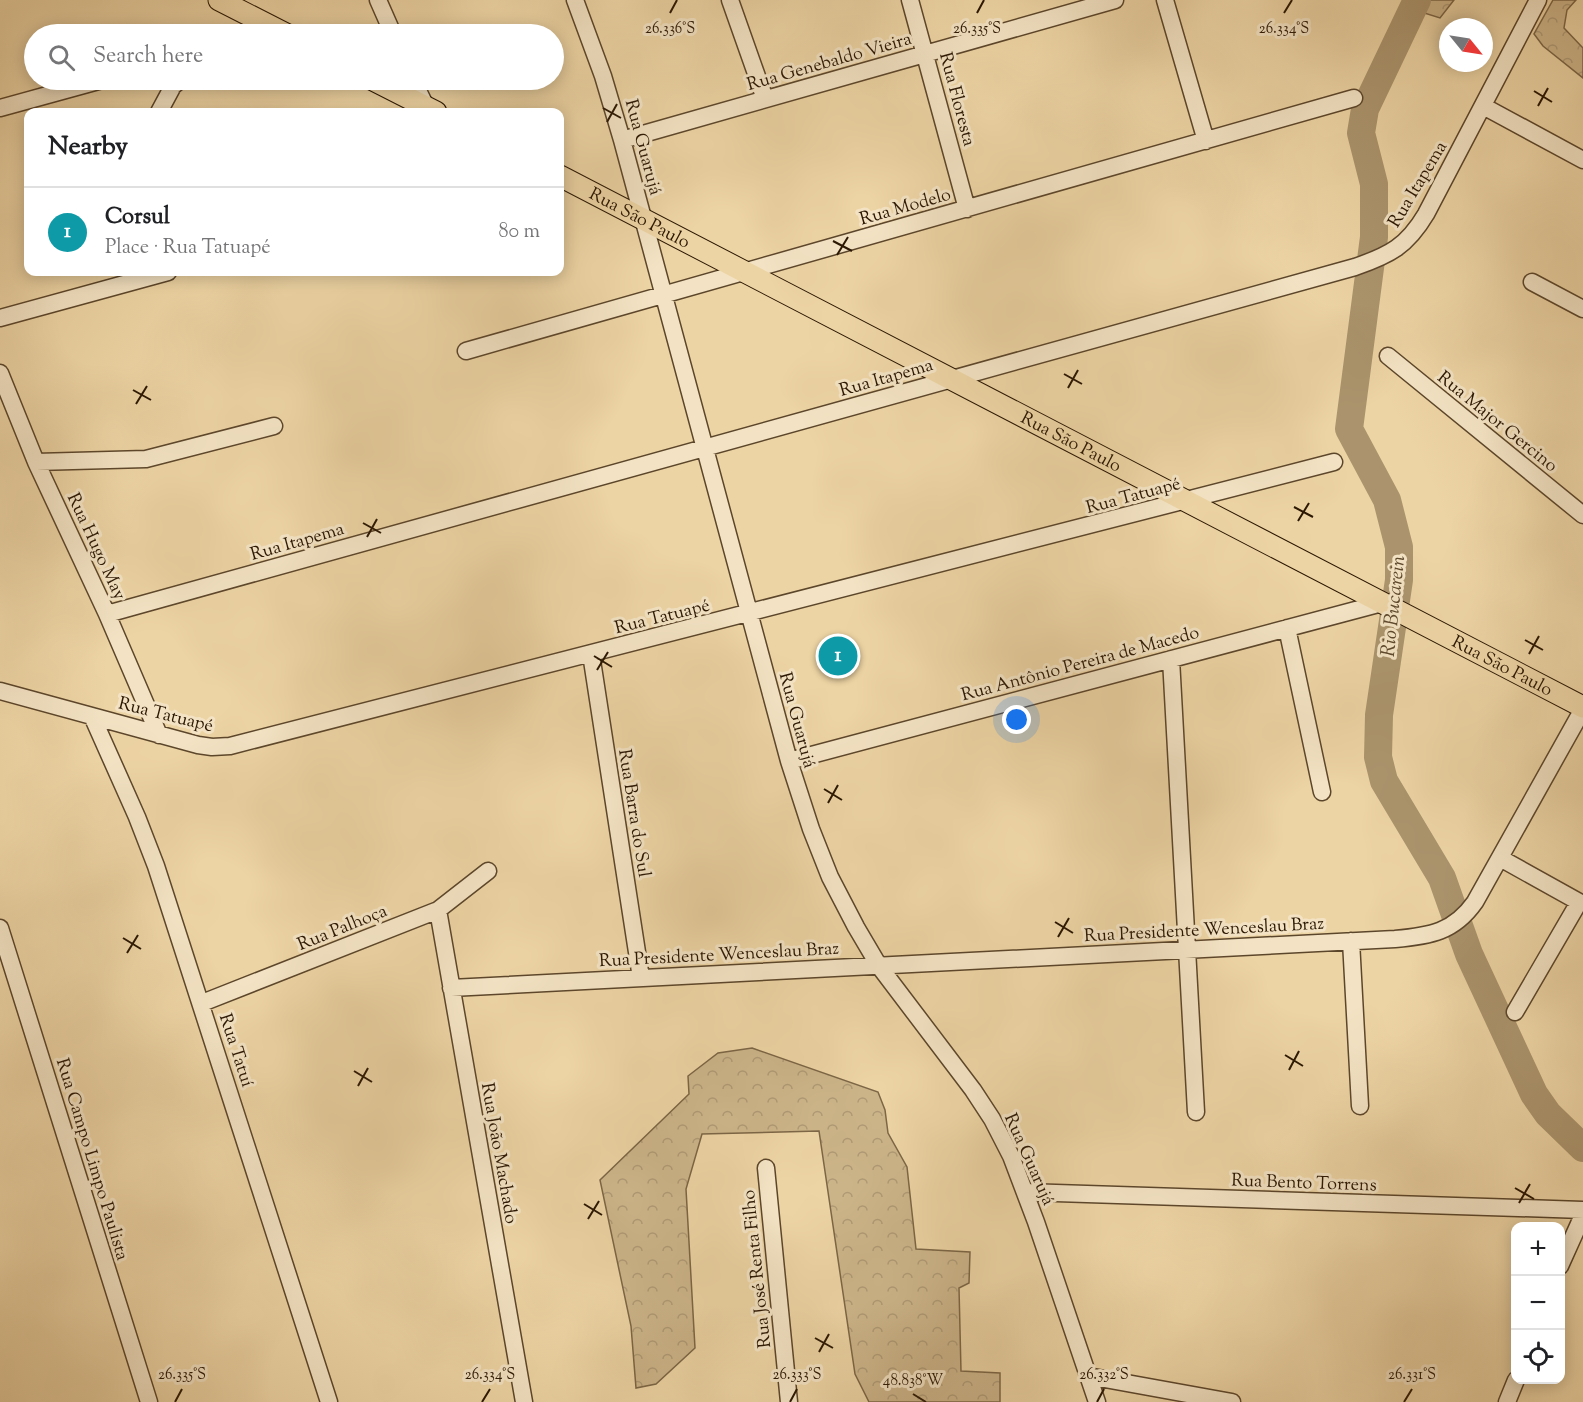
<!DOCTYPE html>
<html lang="en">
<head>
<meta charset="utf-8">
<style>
	body { margin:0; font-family:"Sorts Mill Goudy",serif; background:#f6f6f6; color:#202124 }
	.controls { position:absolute; right:18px; bottom:18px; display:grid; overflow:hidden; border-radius:12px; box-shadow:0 3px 15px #0003 }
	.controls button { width:54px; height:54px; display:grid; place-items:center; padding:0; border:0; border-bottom:2px solid #e0e0e0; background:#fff; color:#202124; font:30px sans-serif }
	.compass { position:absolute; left:1439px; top:18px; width:54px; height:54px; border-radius:50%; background:#fff; box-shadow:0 3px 15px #0003; rotate:120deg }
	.you { position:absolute; left:1017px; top:720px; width:21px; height:21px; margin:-15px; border:4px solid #fff; border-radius:50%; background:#1a73e8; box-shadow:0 0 0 9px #1a73e833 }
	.badge { display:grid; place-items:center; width:39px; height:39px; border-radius:50%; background:#8f2418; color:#fff; font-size:20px; font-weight:700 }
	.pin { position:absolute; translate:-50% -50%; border:3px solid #fff; box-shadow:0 2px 6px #0006 }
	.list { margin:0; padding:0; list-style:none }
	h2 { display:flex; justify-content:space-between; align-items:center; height:78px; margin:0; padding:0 24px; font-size:26px }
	h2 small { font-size:20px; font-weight:400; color:#757577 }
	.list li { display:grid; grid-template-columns:39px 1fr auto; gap:18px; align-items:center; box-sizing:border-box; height:90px; padding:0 24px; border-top:2px solid #e0e0e0 }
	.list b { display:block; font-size:22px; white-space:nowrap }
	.list p { margin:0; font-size:20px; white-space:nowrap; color:#757577 }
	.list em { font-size:20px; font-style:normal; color:#757577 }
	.icon { flex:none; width:33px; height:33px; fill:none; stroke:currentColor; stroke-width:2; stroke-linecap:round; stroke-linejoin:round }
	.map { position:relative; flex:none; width:1583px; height:1402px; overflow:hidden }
	.search { position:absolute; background:#fff; box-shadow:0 3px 15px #0003; left:24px; top:24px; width:540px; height:66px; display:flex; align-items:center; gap:15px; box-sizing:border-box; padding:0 21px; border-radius:33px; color:#757577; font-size:22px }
	.panel { position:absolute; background:#fff; box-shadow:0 3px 15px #0003; left:24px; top:108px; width:540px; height:168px; border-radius:12px }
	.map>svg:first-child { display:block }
</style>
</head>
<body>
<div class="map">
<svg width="1583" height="1402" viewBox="0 0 1583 1402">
	<defs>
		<pattern id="forest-crowns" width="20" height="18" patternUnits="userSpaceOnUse" patternTransform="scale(1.5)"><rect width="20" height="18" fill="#ccb489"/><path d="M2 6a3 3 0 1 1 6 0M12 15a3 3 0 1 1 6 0" fill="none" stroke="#af9a75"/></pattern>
	</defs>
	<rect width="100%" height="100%" fill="#edd4a4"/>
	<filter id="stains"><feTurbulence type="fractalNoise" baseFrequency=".00333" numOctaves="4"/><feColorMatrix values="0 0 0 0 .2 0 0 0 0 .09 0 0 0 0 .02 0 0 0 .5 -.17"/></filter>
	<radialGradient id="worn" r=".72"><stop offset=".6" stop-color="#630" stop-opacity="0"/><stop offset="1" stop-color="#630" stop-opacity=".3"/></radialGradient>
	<!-- forest -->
	<path fill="url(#forest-crowns)" stroke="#7c6646" stroke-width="1.5" d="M1423,0h31l-14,18 -22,-7z
		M1553,0h23l-9,10 -3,18 19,20v30l-40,-32 -9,-12z
		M752,1048l126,44 7,18 3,23 19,34 9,82 54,3 -1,31 -10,5 2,83 39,2v29h-131l-14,-28 -36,-243 -117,3 -16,55 9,159 -39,36 -20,4 -5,-62 -31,-146 89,-86 -1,-18 30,-23z"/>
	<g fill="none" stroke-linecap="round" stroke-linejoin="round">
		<!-- river -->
		<path stroke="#ab946d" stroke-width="28" d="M1417,0l-52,109 -4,24 13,51v53l-25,192 38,71 12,47v33l-20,135 -1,42 6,24 58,97 27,76 65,140 14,20 35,34"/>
		<defs>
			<path id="minor" d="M378,0l15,34
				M575,0l28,76 19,64 167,621 22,68 19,48 26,50 23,39 94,124 19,29 19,37 25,66 61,180
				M730,0l35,99
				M910,0l57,209
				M1165,0l41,141
				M413,80l13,27
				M1483,106l100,54
				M0,108l102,-28
				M159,112l14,-26 7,-6
				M622,140l493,-140
				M1532,282l51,27
				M0,318l168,-46
				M466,351l888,-253
				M1388,356l195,159
				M0,373l36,89 71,152 52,121
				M36,462l110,-3 128,-33
				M107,614l1248,-347c35,-12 52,-21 71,-53l112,-214
				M1287,628l35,164
				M591,654l50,324
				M1171,659l25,453
				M0,691l198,54 14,2 18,-1 1104,-284
				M92,716l45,101 19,49 173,536
				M789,761l593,-158
				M1500,858l79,44 -64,110
				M438,910l86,492
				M0,928l149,474
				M1351,941l9,165
				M451,988l944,-49c35,-3 59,-7 80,-37l108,-193
				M202,1003l236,-93 50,-39
				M766,1168l23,234
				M1025,1192l558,18
				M1560,1266l23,-51
				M1088,1376l144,26
				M1507,1402l9,-22"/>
			<g id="major">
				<path d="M219,0l67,34"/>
				<path d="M373,80l63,32"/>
				<path id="s1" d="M560,176l1023,531"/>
			</g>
		</defs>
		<!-- minor casing -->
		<use href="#minor" stroke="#5c462b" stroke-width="19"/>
		<!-- major casing -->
		<use href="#major" stroke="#2b1703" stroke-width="23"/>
		<!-- minor -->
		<use href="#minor" stroke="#f3e3c4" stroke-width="16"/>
		<!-- major -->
		<use href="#major" stroke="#edd4a4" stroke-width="21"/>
	</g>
	<!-- ticks -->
	<path fill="none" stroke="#2b1703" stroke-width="2" d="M670,13l7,-13M977,13l7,-13M1284,13l8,-13M1534,91l18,11M1538,106l10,-18M603,108l18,10M607,122l10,-18M833,241l19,10M837,255l11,-18M1064,374l18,10M1068,388l10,-18M133,390l18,10M136,404l11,-18M1294,507l19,10M1298,521l11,-18M363,523l18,10M367,537l10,-18M1525,640l18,10M1529,654l10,-18M594,656l18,11M597,670l11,-18M824,789l18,11M828,803l10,-18M1055,922l18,11M1058,937l11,-19M123,938l18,11M127,953l11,-18M1285,1055l18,11M1289,1070l10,-19M354,1071l18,11M358,1086l10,-18M1515,1188l19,11M1519,1203l11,-19M584,1204l18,11M588,1219l11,-18M815,1338l18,10M819,1352l10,-18M913,1394l13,8M175,1402l7,-13M482,1402l8,-13M790,1402l7,-13M1097,1402l7,-13M1404,1402l8,-13"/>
	<g text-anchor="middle" stroke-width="6" stroke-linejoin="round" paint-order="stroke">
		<!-- street labels -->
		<g font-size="18" fill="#2b1703" stroke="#f3e3c4">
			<text transform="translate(829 61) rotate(-16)" y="6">Rua Genebaldo Vieira</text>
			<text transform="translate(958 99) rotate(75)" y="6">Rua Floresta</text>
			<text transform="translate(644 147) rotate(75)" y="6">Rua Guarujá</text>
			<text transform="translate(1417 184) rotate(-59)" y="6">Rua Itapema</text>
			<text transform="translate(905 206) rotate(-16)" y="6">Rua Modelo</text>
			<text dy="6" stroke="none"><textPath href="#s1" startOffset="90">Rua São Paulo</textPath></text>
			<text transform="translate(886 377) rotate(-16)" y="6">Rua Itapema</text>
			<text transform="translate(1498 421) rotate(39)" y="6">Rua Major Gercino</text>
			<text dy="6" stroke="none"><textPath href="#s1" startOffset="576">Rua São Paulo</textPath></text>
			<text transform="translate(1133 495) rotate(-15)" y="6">Rua Tatuapé</text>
			<text transform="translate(297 541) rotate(-16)" y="6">Rua Itapema</text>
			<text transform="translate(97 546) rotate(65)" y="6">Rua Hugo May</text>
			<text transform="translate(662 616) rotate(-14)" y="6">Rua Tatuapé</text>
			<text transform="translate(1080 663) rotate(-15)" y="6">Rua Antônio Pereira de Macedo</text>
			<text dy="6" stroke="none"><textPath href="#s1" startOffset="1062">Rua São Paulo</textPath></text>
			<text transform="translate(166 714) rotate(14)" y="6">Rua Tatuapé</text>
			<text transform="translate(798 720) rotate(75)" y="6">Rua Guarujá</text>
			<text transform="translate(635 813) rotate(81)" y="6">Rua Barra do Sul</text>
			<text transform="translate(342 927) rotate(-22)" y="6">Rua Palhoça</text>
			<text transform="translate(1204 929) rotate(-3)" y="6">Rua Presidente Wenceslau Braz</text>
			<text transform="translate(719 954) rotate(-3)" y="6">Rua Presidente Wenceslau Braz</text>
			<text transform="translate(237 1050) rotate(72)" y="6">Rua Tatuí</text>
			<text transform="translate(500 1153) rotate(80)" y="6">Rua João Machado</text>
			<text transform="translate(93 1159) rotate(73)" y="6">Rua Campo Limpo Paulista</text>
			<text transform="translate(1030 1159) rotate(66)" y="6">Rua Guarujá</text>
			<text transform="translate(1304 1182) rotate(2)" y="6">Rua Bento Torrens</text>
			<text transform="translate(756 1269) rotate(-96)" y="6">Rua José Renta Filho</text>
		</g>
		<!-- water labels -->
		<g font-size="20" font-style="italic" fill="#5e492d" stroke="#f3e3c4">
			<text transform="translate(1392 606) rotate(-84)" y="7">Rio Bucarein</text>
		</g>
	</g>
	<g font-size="15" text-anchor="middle" fill="#2b1703" stroke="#f3e3c4" stroke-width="6" stroke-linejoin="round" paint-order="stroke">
		<text x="670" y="33">26.336°S</text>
		<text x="977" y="33">26.335°S</text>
		<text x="1284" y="33">26.334°S</text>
		<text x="182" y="1379">26.335°S</text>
		<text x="490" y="1379">26.334°S</text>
		<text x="797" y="1379">26.333°S</text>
		<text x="1104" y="1379">26.332°S</text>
		<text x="1412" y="1379">26.331°S</text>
		<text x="913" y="1385">48.838°W</text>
	</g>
	<rect width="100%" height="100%" filter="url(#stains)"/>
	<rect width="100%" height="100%" fill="url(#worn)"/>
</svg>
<div class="controls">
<button>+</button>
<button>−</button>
<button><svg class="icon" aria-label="locate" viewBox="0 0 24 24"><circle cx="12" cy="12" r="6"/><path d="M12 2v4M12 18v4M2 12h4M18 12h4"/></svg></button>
</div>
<svg class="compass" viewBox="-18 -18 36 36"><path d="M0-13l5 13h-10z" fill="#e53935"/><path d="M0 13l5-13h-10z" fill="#757577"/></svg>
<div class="you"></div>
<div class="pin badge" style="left:838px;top:656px;background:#0f9aa8">1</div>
<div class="search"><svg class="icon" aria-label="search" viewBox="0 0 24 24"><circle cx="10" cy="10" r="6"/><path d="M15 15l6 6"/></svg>Search here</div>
<section class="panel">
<h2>Nearby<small></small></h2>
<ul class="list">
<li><span class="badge" style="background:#0f9aa8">1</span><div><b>Corsul</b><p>Place · Rua Tatuapé</p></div><em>80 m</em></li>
</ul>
</section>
</div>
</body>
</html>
